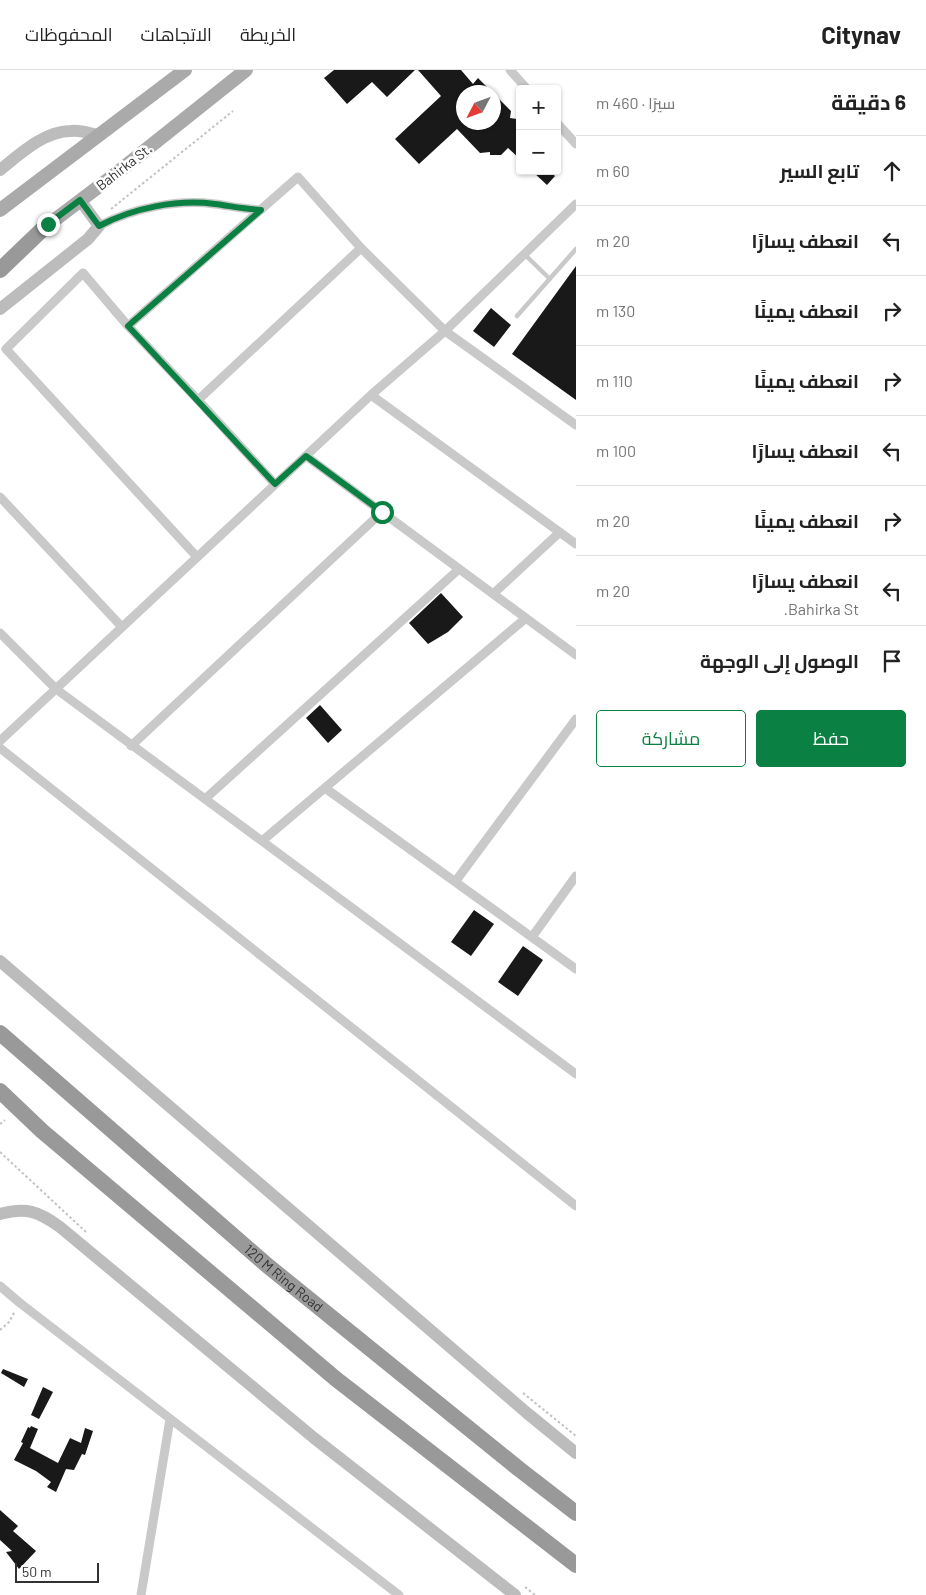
<!DOCTYPE html>
<html lang="ar">
<head>
<meta charset="utf-8">
<style>
	body { margin:0; font-family:Barlow,Cairo,sans-serif; background:#f6f6f6; color:#222; direction:rtl }
	.controls { position:absolute; right:15px; top:15px; display:grid; overflow:hidden; border-radius:5px; box-shadow:0 1px 4px #0004 }
	.controls button { width:45px; height:45px; display:grid; place-items:center; padding:0; border:0; border-bottom:1px solid #e0e0e0; background:#fff; color:#222; font:25px sans-serif }
	.compass { position:absolute; left:456px; top:15px; width:45px; height:45px; border-radius:50%; background:#fff; box-shadow:0 1px 4px #0004; rotate:229deg }
	.scale { position:absolute; left:15px; bottom:12px; width:84px; box-sizing:border-box; padding-left:5px; border:2px solid #323232; border-top:0; font-size:14px; line-height:18px; white-space:nowrap; color:#323232; -webkit-text-stroke:4px #fff; paint-order:stroke }
	.stop { position:absolute; width:15px; height:15px; margin:-11px; border:4px solid #0b8043; border-radius:50%; background:#fff }
	.stop.end { background:#0b8043; border-color:#fff; box-shadow:0 1px 5px #0008 }
	.list { margin:0; padding:0; list-style:none }
	h2 { display:flex; justify-content:space-between; align-items:center; height:65px; margin:0; padding:0 20px; font-size:21px }
	h2 small { font-size:16px; font-weight:400; color:#767676 }
	.list li { display:grid; grid-template-columns:32px 1fr auto; gap:15px; align-items:center; box-sizing:border-box; height:70px; padding:0 20px; border-top:1px solid #e0e0e0 }
	.list b { display:block; font-size:19px; white-space:nowrap }
	.list p { margin:0; font-size:16px; white-space:nowrap; color:#767676 }
	.list em { font-size:16px; font-style:normal; color:#767676 }
	.actions { display:flex; gap:10px; padding:15px 20px }
	.actions a { flex:1; padding:11px 0; border:1px solid #0b8043; border-radius:5px; text-align:center; font-size:18px; color:#0b8043 }
	.actions .main { background:#0b8043; color:#fff }
	.icon { flex:none; width:28px; height:28px; fill:none; stroke:currentColor; stroke-width:2; stroke-linecap:round; stroke-linejoin:round }
	.map { position:relative; flex:none; width:576px; height:1525px; overflow:hidden; direction:ltr }
	header { display:flex; align-items:center; gap:30px; box-sizing:border-box; height:70px; padding:0 25px; background:#fff; border-bottom:1px solid #e0e0e0 }
	header strong { font-size:24px }
	nav { display:flex; gap:28px; margin-inline-start:auto; font-size:18px }
	main { display:flex }
	aside { flex:1; background:#fff }
	.map>svg:first-child { display:block }
</style>
</head>
<body>
<header>
<strong>Citynav</strong>
<nav><a>الخريطة</a><a>الاتجاهات</a><a>المحفوظات</a></nav>
</header>
<main>
<aside>
<h2>6 دقيقة<small>سيرًا · 460 m</small></h2>
<ul class="list">
<li><svg class="icon" aria-label="ahead" viewBox="0 0 24 24"><path d="M12 20V5M6 11l6-6 6 6"/></svg><div><b>تابع السير</b></div><em>60 m</em></li>
<li><svg class="icon" aria-label="left" viewBox="0 0 24 24"><path d="M17 20v-9H6M10 6l-5 5 5 5"/></svg><div><b>انعطف يسارًا</b></div><em>20 m</em></li>
<li><svg class="icon" aria-label="right" viewBox="0 0 24 24"><path d="M7 20v-9h11M14 6l5 5-5 5"/></svg><div><b>انعطف يمينًا</b></div><em>130 m</em></li>
<li><svg class="icon" aria-label="right" viewBox="0 0 24 24"><path d="M7 20v-9h11M14 6l5 5-5 5"/></svg><div><b>انعطف يمينًا</b></div><em>110 m</em></li>
<li><svg class="icon" aria-label="left" viewBox="0 0 24 24"><path d="M17 20v-9H6M10 6l-5 5 5 5"/></svg><div><b>انعطف يسارًا</b></div><em>100 m</em></li>
<li><svg class="icon" aria-label="right" viewBox="0 0 24 24"><path d="M7 20v-9h11M14 6l5 5-5 5"/></svg><div><b>انعطف يمينًا</b></div><em>20 m</em></li>
<li><svg class="icon" aria-label="left" viewBox="0 0 24 24"><path d="M17 20v-9H6M10 6l-5 5 5 5"/></svg><div><b>انعطف يسارًا</b><p>Bahirka St.</p></div><em>20 m</em></li>
<li><svg class="icon" aria-label="arrive" viewBox="0 0 24 24"><path d="M6 21V4h12l-3 4 3 4H6"/></svg><div><b>الوصول إلى الوجهة</b></div></li>
</ul>
<div class="actions"><a class="main">حفظ</a><a>مشاركة</a></div>
</aside>
<div class="map">
<svg width="576" height="1525" viewBox="0 0 576 1525">
	<rect width="100%" height="100%" fill="#fff"/>
	<!-- building -->
	<path fill="#191919" d="M334,0h81l-28,27 -15,-15 -25,22 -23,-26z
		M418,0h43l12,14 5,-6 14,14h-28v30h30v-28l17,17 -1,7 7,1 3,40 -12,-11 -7,7h-11v-3l-10,1 -23,-24 -38,35 -24,-25 46,-43z
		M532,101h17l6,5 -8,9z
		M576,196v134l-64,-46z
		M491,238l20,17 -17,22 -21,-16z
		M441,523l22,24 -15,15 -20,12 -19,-21z
		M320,635l22,25 -14,13 -22,-25z
		M474,840l20,14 -23,32 -20,-14z
		M523,876l20,14 -25,36 -20,-14z
		M3,1299l25,10 -4,8 -23,-14z
		M43,1317l10,5 -14,27 -8,-4z
		M31,1356l7,3 -8,19 28,15 12,-25 11,5 4,-15 8,3 -8,24 -3,-1 -8,16 -8,-1 -10,23 -9,-5 4,-5 -15,-11 -22,-11 9,-17 -2,-1 7,-15 2,1z
		M0,1440l18,16 -5,5 23,20 -17,18 -13,-17 6,-1 -12,-11z"/>
	<g fill="none" stroke-linecap="round" stroke-linejoin="round">
		<!-- path -->
		<path stroke="#c2c2c2" stroke-width="2" stroke-dasharray="2.5 2.5" stroke-linecap="butt" d="M111,139l122,-98
			M0,1054l5,-4
			M0,1082l86,80
			M0,1260l9,-8 6,-11
			M523,1323l53,43
			M525,1517l10,8"/>
		<!-- lane -->
		<path stroke="#c9c9c9" stroke-width="4.5" d="M524,184l26,25
			M517,246l59,-67"/>
		<!-- street -->
		<path stroke="#c9c9c9" stroke-width="9" d="M510,0l17,19
			M557,53l19,21
			M99,156c34,-18 78,-27 116,-22 15,2 30,5 46,6
			M361,178l-163,152 -70,-74 170,-149 63,71 84,83 131,94
			M128,256l-45,-53 -77,76 191,208
			M371,325l205,149
			M198,330l77,84
			M306,386l270,199
			M0,427l122,130
			M493,524l67,-62
			M0,563l56,56 206,152 264,-223
			M0,671l371,-346 74,-64 131,-127
			M131,676l251,-234
			M0,678l576,458
			M325,718l251,181
			M205,729l254,-230
			M262,771l314,233
			M455,812l121,-163
			M532,867l44,-61
			M0,1216l20,17 379,292
			M141,1525l29,-176"/>
		<!-- secondary -->
		<path stroke="#bcbcbc" stroke-width="12" d="M0,100c20,-16 44,-39 71,-39 9,-1 18,2 27,4
			M0,239l88,-70 11,-13 -19,-26
			M0,891l527,452 49,40
			M0,1144c26,-7 38,-3 60,13l254,211 201,157"/>
		<!-- primary -->
		<path stroke="#aaa" stroke-width="14" d="M0,140l185,-140
			M40,161l78,-59 128,-102"/>
		<!-- highway -->
		<g stroke="#999" stroke-width="16">
			<path d="M0,200l48,-46"/>
			<path id="s1" d="M0,963l268,233 251,203 57,44"/>
			<path d="M0,1021l42,40 294,248 240,186"/>
		</g>
	</g>
	<g fill="none" stroke-linecap="round" stroke-linejoin="round">
		<!-- route -->
		<path stroke="#0b8043" stroke-width="6" d="M48,154l32,-24 19,26c34,-18 78,-27 116,-22 15,2 30,5 46,6l-133,116 147,158 31,-28 76,56"/>
	</g>
	<g text-anchor="middle" stroke-width="5" stroke-linejoin="round" paint-order="stroke">
		<!-- street labels -->
		<g font-size="14" fill="#323232" stroke="#fff">
			<text transform="translate(124 97) rotate(-38)" y="5">Bahirka St.</text>
			<text dy="5" stroke="none"><textPath href="#s1" startOffset="375">120 M Ring Road</textPath></text>
		</g>
	</g>
</svg>
<div class="controls">
<button>+</button>
<button>−</button>
</div>
<svg class="compass" viewBox="-18 -18 36 36"><path d="M0-13l5 13h-10z" fill="#e53935"/><path d="M0 13l5-13h-10z" fill="#767676"/></svg>
<div class="scale">50 m</div>
<div class="stop" style="left:382px;top:442px"></div>
<div class="stop end" style="left:48px;top:154px"></div>
</div>
</main>
</body>
</html>
